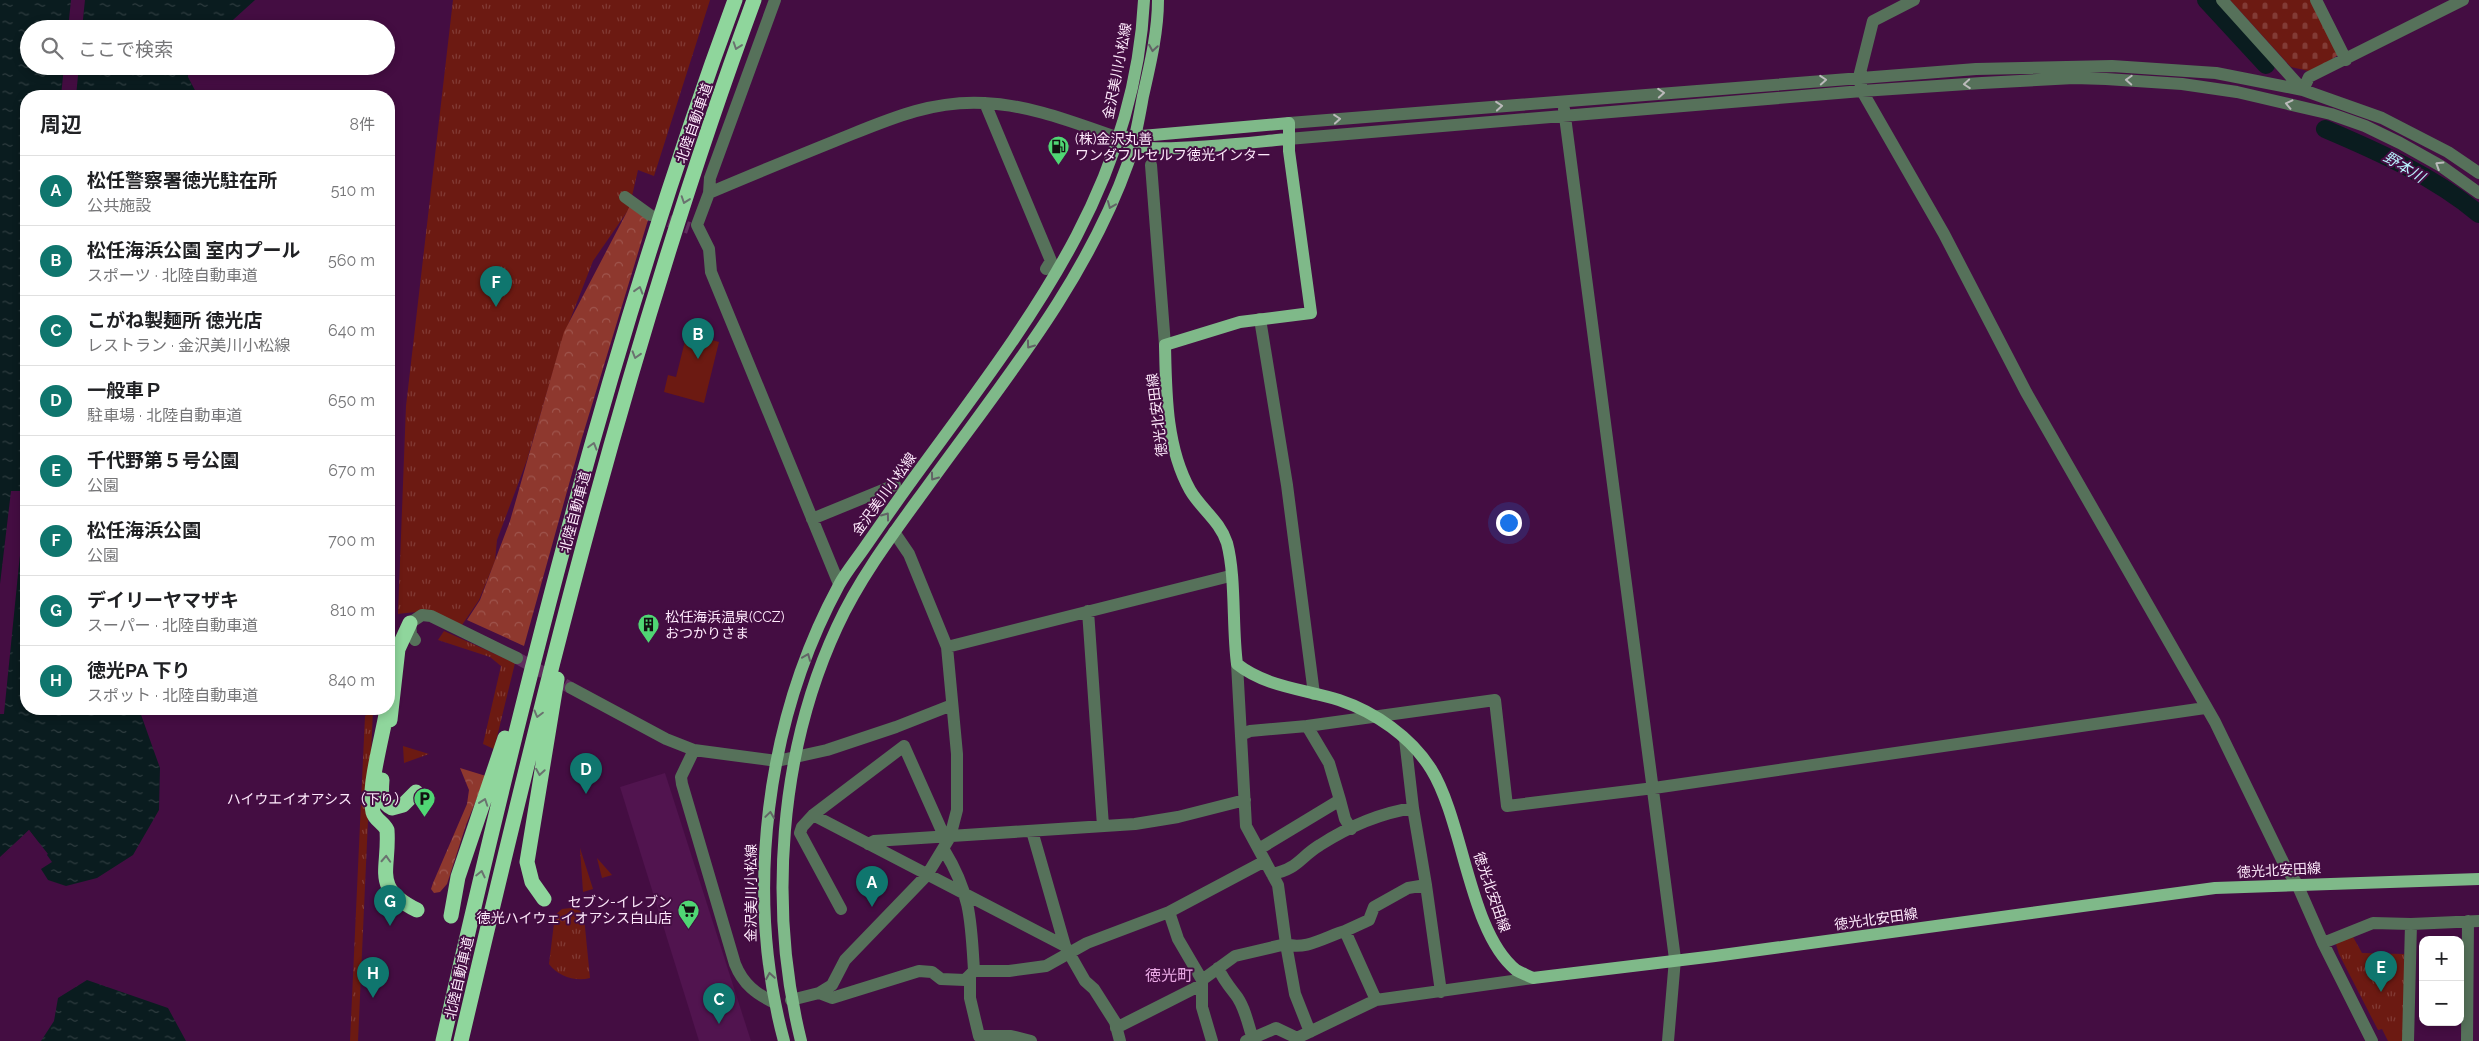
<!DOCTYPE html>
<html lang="ja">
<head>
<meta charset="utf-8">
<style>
	body { margin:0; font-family:Raleway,"Noto Sans JP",sans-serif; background:#f6f6f6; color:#202124 }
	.controls { position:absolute; right:15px; bottom:15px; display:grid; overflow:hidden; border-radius:10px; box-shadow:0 2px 8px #0003 }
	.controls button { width:45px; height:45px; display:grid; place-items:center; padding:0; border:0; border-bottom:1px solid #e0e0e0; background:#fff; color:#202124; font:25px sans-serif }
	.you { position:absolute; left:1508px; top:522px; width:18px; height:18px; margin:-12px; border:4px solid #fff; border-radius:50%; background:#1a73e8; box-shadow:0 0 0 8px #1a73e833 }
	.badge { display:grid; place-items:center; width:32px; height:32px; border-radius:50%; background:#0f766e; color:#fff; font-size:16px; font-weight:700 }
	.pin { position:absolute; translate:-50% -41px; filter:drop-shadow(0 1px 2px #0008) }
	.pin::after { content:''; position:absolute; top:26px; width:18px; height:15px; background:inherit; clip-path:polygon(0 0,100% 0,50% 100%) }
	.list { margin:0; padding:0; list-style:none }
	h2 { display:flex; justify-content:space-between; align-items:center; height:65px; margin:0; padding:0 20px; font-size:21px }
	h2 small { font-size:16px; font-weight:400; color:#757577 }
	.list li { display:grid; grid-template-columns:32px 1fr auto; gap:15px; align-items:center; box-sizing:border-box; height:70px; padding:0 20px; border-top:1px solid #e0e0e0 }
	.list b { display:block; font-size:19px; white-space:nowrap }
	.list p { margin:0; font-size:16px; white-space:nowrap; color:#757577 }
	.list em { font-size:16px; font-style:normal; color:#757577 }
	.icon { flex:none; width:28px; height:28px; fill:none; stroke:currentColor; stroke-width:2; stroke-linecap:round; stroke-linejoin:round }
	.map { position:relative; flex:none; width:2479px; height:1041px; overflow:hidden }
	.search { position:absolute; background:#fff; box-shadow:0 2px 8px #0003; left:20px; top:20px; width:375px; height:55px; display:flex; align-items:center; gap:12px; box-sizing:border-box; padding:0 18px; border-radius:28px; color:#757577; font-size:19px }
	.panel { position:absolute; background:#fff; box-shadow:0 2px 8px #0003; left:20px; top:90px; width:375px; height:625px; border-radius:20px }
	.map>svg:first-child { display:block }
</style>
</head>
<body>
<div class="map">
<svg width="2479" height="1041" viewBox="0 0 2479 1041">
	<defs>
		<pattern id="grass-tufts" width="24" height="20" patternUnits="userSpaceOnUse" patternTransform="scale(1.25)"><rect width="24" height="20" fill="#6c1a12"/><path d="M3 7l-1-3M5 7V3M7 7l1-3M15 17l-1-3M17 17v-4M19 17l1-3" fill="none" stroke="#823b35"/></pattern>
		<pattern id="forest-crowns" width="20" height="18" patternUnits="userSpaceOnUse" patternTransform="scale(1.25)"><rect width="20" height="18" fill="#8e382e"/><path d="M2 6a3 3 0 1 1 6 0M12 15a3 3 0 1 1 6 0" fill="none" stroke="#9f554d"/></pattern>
		<pattern id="cemetery-stones" width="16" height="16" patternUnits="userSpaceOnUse" patternTransform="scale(1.25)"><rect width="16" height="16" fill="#6c1a12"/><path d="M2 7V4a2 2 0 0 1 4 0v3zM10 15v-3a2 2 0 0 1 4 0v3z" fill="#823b35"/></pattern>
		<pattern id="water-ripples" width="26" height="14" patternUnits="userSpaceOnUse" patternTransform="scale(1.25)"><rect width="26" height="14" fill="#0a1c1f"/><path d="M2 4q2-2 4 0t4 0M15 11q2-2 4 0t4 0" fill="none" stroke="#2f3d40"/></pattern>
	</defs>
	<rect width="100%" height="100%" fill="#440d42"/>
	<!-- built -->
	<path fill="#51144f" d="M665,773l86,268h-52l-79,-254z"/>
	<!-- grass -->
	<path fill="url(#grass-tufts)" d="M453,0h257l-56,176 -16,-6 -9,39 -36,52 -30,77 -36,122 -30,80 -2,21 -16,39 -17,25c-24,-13 -37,-15 -64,-11l8,-208z
		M444,631l71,32 -21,86 -11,-5 18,-78 -11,-9 -52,-17z
		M373,710l-15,331h-8l15,-325z
		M403,746l26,8 -25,9z
		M580,848l13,41 -10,3z
		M597,858l15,17 -10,3z
		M571,908l10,3 3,6 6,61c-15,4 -32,-2 -41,-14l6,-49 7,-6z
		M2352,935l10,18 42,1 1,87h-17l-6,-12 -4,1 -39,-76 -4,-13z"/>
	<!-- forest -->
	<path fill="url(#forest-crowns)" d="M630,206l18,14 -67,221 -57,205 -57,-26 13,-20 30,-79 54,-189z
		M460,768l26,8 -20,49 -19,59 -7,8 -6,1 -3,-4 2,-6 34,-79 2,-14z"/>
	<!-- cemetery -->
	<path fill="url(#cemetery-stones)" d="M2230,0h81l27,55 -25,17 -22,-5z"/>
	<!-- pitch -->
	<path fill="#6c1a12" d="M687,333l32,9 -15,61 -40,-11 4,-17 8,2z"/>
	<!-- water -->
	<path fill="url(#water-ripples)" d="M0,0h255l-32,29h-194v37h159v11l10,19h-172v613h113l21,59 -1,42 -26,45 -36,23 -31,8 -18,-6 -7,-11 11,-7 -23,-32 -29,27z
		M87,980l81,28 18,33h-145l13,-20 4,-23z"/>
	<!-- pier -->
	<path fill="#440d42" d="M71,0h14l-3,29h-14z
		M64,66h15l-3,30h-15z
		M11,491h15v4l-22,219h-4v-130z
		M29,830l19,24 -3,2 -16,-22 -29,26z"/>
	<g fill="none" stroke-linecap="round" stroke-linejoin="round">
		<!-- river -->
		<path stroke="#0a1c1f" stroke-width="18" d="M2206,0l60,65
			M2325,129c54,23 108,47 154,85"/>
		<!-- minor-tunnel -->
		<path stroke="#602e5e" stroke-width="12" stroke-dasharray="12 6" stroke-linecap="butt" d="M652,215l37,13
			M517,658l54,30"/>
		<!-- minor -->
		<path stroke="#56715a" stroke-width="12" d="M1914,0l-41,21 -14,56 3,14 82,143 82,158 189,330 71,146 11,16 26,59 49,98
			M2222,0l81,90 6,-13 154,-77
			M2316,0l30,60
			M985,103l66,158 -5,8
			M1564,109l111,850 -7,82
			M1289,123l687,-54 136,-3 104,7 87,17 79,28 66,34 31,21
			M1288,139l574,-48 120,-8 92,-5 32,1 76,5 55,8 94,22 34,12 35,17 41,23 38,27
			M1151,165l14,180
			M709,193l1,-15 65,-178
			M625,197l25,18
			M1260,319l27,166 27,209
			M812,519l83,-34
			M839,584l-128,-312 -2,-23 -12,-24 12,-32c42,-18 84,-35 126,-52 50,-20 94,-41 149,-38 47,2 91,20 135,35
			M1088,611l15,215
			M415,640l-4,-6 -1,-11 12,-8 9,1 86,42
			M947,647l283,-71
			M1237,664l9,162 32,59 8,59c19,7 41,-8 59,-13l31,69
			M571,688l95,51 28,11 83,11 50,-11 69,-23 56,-22
			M1307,726l188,-26 12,106 147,-18 551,-80
			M1241,735l9,-4 57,-5 22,37 11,37 -81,49
			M694,750l-13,27 1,7 53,180c8,20 21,30 40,39
			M1340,800l5,19 6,10
			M1413,808l13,77
			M813,815l252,131 20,35 9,8 21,33 5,19
			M1032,831l33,115
			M868,844l6,-3 261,-17 43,-7 67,-17
			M944,850c27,44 27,71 30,121
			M1272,874c26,-5 28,-17 48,-29 28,-18 61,-32 93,-37l-8,-69
			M841,909l-41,-76 2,-6 11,-12 91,-69 41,92
			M1169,912l9,27 24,41 33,-24 51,-12 9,50 15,38
			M1345,931l24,-11 5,-13 34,-19 18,-3 15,107
			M2323,943l50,-20 38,1 68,-3
			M1218,968c5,11 10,17 17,26 10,12 13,31 18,45
			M970,976v22l9,38h32l20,5
			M1202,980v27l10,34
			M819,993l13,5 87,-27 13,1 9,7 24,1 9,-9h35l37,-5 41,-23 82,-31 96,-51
			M791,1000l28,-7 13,-8 13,-25 82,-85 23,-38 7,-27v-56l-10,-107 -38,-93 -15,-22
			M1116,1028l85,-43
			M1246,1041l30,-13 21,10 79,-38 157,-22
			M2408,1041l3,-117
			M2467,1041l1,-120"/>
		<!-- major -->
		<path stroke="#7fb989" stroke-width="12" d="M1119,138l170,-15v28l22,162 -71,9 -75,23c1,48 1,102 25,145 11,19 30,31 37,53 9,34 5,84 10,121 29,23 67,25 102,36 36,12 72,37 92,69 33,53 38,163 85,201 5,3 11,5 17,8l182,-22 500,-68 264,-9
			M1127,143c18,13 134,-2 161,-4
			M784,1041c-40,-148 -18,-321 55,-456 7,-13 17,-25 26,-38 18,-26 37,-53 56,-79 106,-145 214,-280 223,-468
			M801,1041c-33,-133 -22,-289 36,-414 23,-50 58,-96 90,-140 74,-103 158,-203 201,-324 7,-21 11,-45 15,-67 7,-31 15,-64 15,-96"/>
		<!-- highway -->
		<path stroke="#8fd69c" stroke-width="15" d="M387,709c-4,26 -20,80 -14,103 2,8 10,10 14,18 3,41 -16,57 30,80
			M390,720l8,-71 12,-26
			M382,780c-1,13 -2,22 10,28l11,-3 13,-13
			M544,899l-12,-17 -5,-20 30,-183
			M451,916l7,-39 47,-139
			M443,1041c80,-351 167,-703 292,-1041
			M461,1041c82,-351 168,-702 293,-1041"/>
	</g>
	<!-- one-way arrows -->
	<defs><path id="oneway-chevron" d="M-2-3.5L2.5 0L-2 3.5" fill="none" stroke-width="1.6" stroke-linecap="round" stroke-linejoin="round" transform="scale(1.25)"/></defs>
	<g stroke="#6a726f">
		<use href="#oneway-chevron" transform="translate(737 46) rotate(109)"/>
		<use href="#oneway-chevron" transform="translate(685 200) rotate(109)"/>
		<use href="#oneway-chevron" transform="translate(639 290) rotate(-73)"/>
		<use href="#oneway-chevron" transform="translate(636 355) rotate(107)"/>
		<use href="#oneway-chevron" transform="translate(593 446) rotate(-74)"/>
		<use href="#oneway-chevron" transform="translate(538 714) rotate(105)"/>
		<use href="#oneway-chevron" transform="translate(540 772) rotate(99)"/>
		<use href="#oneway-chevron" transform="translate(484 802) rotate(-71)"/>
		<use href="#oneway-chevron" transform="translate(386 859) rotate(-87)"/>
		<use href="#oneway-chevron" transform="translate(481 874) rotate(-77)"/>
	</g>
	<g stroke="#626366">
		<use href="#oneway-chevron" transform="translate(1153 48) rotate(99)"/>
		<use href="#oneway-chevron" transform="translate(1111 205) rotate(112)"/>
		<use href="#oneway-chevron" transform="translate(1030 345) rotate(126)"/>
		<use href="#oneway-chevron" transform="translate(934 477) rotate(126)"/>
		<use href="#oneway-chevron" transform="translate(886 516) rotate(-54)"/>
		<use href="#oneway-chevron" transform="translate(807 657) rotate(-68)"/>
		<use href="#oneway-chevron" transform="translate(770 815) rotate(-82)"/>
		<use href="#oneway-chevron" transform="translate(770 976) rotate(-99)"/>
	</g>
	<g stroke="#bbbabb">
		<use href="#oneway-chevron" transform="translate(1823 80) rotate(-4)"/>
		<use href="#oneway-chevron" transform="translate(2129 80) rotate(-177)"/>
		<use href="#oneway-chevron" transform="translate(1967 84) rotate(176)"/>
		<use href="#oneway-chevron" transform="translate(1661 93) rotate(-4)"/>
		<use href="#oneway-chevron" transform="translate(2289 104) rotate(-167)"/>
		<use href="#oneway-chevron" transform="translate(1499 106) rotate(-5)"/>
		<use href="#oneway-chevron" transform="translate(1337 119) rotate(-5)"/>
		<use href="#oneway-chevron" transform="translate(2439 165) rotate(-148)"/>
	</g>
	<!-- icons -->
	<defs>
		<symbol id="fuel-pin" viewBox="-11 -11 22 30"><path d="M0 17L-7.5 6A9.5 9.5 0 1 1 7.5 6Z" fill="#50d674" stroke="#440d42"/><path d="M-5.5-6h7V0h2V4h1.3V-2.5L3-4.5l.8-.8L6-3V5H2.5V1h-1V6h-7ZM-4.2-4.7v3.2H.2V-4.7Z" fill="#111"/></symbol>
		<symbol id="building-pin" viewBox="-11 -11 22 30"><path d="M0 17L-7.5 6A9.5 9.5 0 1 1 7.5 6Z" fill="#50d674" stroke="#440d42"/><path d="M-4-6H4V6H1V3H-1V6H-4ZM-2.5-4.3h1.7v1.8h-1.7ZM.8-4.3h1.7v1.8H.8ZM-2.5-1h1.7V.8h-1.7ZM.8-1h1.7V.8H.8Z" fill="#111"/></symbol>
		<symbol id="parking-pin" viewBox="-11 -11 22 30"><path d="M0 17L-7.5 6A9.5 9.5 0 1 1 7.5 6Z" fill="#50d674" stroke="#440d42"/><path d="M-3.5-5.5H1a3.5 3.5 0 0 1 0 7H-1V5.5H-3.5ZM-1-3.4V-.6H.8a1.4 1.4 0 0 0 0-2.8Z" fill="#111"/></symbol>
		<symbol id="supermarket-pin" viewBox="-11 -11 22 30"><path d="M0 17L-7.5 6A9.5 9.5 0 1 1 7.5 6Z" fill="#50d674" stroke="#440d42"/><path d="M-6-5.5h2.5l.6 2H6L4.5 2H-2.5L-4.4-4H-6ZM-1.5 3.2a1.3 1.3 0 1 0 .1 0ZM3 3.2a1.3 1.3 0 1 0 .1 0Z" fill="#111"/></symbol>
	</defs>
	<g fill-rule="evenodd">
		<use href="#fuel-pin" x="1046" y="134" width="25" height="34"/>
		<use href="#building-pin" x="636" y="612" width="25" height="34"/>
		<use href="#parking-pin" x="412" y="786" width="25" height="34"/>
		<use href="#supermarket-pin" x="676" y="898" width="25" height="34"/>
	</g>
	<g text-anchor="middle" stroke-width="4" stroke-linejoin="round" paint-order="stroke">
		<!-- street labels -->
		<g font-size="14" fill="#feeafc" stroke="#440d42">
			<text transform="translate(1117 71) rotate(-79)" y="5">金沢美川小松線</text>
			<text transform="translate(694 123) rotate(-71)" y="5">北陸自動車道</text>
			<text transform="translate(1157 415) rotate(-97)" y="5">徳光北安田線</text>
			<text transform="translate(884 494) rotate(-54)" y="5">金沢美川小松線</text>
			<text transform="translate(575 512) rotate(-75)" y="5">北陸自動車道</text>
			<text transform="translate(2279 870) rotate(-3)" y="5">徳光北安田線</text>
			<text transform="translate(1492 892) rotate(71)" y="5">徳光北安田線</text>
			<text transform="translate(751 893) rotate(-90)" y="5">金沢美川小松線</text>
			<text transform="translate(1876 919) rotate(-8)" y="5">徳光北安田線</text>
			<text transform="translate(459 978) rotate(-77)" y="5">北陸自動車道</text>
		</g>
		<!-- poi labels -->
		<g font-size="14" fill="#feeafc" stroke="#440d42" text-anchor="start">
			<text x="1075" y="144">(株)金沢丸善<tspan x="1075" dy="16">ワンダフルセルフ徳光インター</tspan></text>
			<text x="665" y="622">松任海浜温泉(CCZ)<tspan x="665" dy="16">おつかりさま</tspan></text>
			<text x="408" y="804" text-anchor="end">ハイウエイオアシス（下り）</text>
			<text x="672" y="907" text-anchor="end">セブン-イレブン<tspan x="672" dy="16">徳光ハイウェイオアシス白山店</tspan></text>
		</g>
		<!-- water labels -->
		<g font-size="15" font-style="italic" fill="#b6f0fa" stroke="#440d42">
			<text transform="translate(2404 167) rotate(31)" y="5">野本川</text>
		</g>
		<!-- quarter labels -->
		<g font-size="16" fill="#e9a9e4" stroke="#440d42">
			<text x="1169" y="981">徳光町</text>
		</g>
	</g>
</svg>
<div class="controls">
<button>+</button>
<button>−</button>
</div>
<div class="you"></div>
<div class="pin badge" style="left:872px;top:907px">A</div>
<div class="pin badge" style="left:698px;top:359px">B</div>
<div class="pin badge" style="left:719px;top:1024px">C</div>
<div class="pin badge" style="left:586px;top:794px">D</div>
<div class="pin badge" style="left:2381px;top:992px">E</div>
<div class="pin badge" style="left:496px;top:307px">F</div>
<div class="pin badge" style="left:390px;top:926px">G</div>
<div class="pin badge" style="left:373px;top:998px">H</div>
<div class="search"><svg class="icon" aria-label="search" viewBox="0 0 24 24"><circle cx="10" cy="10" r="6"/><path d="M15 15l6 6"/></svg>ここで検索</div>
<section class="panel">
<h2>周辺<small>8件</small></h2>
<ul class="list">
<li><span class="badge">A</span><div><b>松任警察署徳光駐在所</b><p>公共施設</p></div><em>510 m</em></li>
<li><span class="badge">B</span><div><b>松任海浜公園 室内プール</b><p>スポーツ · 北陸自動車道</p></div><em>560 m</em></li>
<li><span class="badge">C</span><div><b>こがね製麺所 徳光店</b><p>レストラン · 金沢美川小松線</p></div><em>640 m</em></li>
<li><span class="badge">D</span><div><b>一般車Ｐ</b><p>駐車場 · 北陸自動車道</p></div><em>650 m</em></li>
<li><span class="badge">E</span><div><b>千代野第５号公園</b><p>公園</p></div><em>670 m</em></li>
<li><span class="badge">F</span><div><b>松任海浜公園</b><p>公園</p></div><em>700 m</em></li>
<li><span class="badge">G</span><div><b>デイリーヤマザキ</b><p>スーパー · 北陸自動車道</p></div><em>810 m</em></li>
<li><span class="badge">H</span><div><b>徳光PA 下り</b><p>スポット · 北陸自動車道</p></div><em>840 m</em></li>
</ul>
</section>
</div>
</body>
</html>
